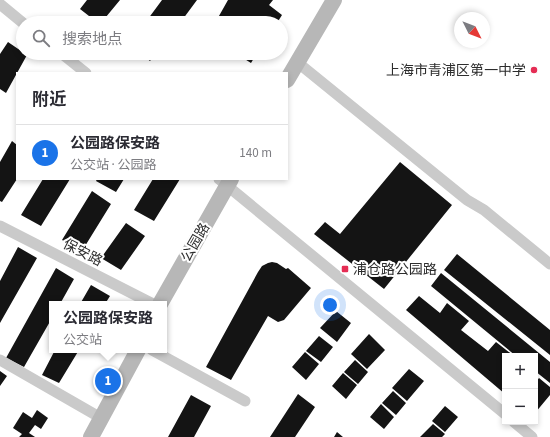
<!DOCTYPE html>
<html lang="zh">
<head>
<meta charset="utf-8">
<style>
	body { margin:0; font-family:"Source Sans 3","Noto Sans SC",sans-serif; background:#f2f2f3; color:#2b2b33 }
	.controls { position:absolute; right:12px; bottom:12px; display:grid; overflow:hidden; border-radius:0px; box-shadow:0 2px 6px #0003 }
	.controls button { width:36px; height:36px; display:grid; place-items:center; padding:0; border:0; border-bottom:1px solid #e1e1e2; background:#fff; color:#2b2b33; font:20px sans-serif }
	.compass { position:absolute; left:454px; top:12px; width:36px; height:36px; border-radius:50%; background:#fff; box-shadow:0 2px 6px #0003; rotate:132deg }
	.you { position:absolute; left:330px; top:305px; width:14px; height:14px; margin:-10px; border:3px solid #fff; border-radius:50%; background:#1a73e8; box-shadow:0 0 0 6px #1a73e833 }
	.badge { display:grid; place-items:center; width:26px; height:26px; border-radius:50%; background:#1a73e8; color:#fff; font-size:13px; font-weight:700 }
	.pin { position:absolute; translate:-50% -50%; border:2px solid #fff; box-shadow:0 1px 4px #0006 }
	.popup { position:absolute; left:49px; top:301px; width:118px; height:52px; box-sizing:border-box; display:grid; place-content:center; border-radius:0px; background:#fff; filter:drop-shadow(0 1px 3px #0005); font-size:13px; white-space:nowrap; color:#7c7c81 }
	.popup b { font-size:15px; color:#2b2b33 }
	.popup::after { content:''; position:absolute; left:50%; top:100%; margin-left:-8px; border:8px solid transparent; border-top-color:#fff }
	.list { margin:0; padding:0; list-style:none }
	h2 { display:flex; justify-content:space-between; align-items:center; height:52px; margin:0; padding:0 16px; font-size:17px }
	h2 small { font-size:13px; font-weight:400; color:#7c7c81 }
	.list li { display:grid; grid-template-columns:26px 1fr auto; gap:12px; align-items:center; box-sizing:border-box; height:56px; padding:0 16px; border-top:1px solid #e1e1e2 }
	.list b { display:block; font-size:15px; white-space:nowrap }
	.list p { margin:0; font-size:13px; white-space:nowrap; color:#7c7c81 }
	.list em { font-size:13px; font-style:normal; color:#7c7c81 }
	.icon { flex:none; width:22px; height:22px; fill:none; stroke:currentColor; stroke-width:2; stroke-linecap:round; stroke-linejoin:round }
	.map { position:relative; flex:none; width:550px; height:437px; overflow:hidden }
	.search { position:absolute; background:#fff; box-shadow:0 2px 6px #0003; left:16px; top:16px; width:272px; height:44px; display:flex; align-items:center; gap:10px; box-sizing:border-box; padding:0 14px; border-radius:22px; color:#7c7c81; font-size:15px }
	.panel { position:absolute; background:#fff; box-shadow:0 2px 6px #0003; left:16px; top:72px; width:272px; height:108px; border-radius:0px }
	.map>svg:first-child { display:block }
</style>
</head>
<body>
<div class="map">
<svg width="550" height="437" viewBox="0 0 550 437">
	<rect width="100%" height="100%" fill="#fff"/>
	<!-- building -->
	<path fill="#141414" d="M87,0h33l-19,23h-3l-18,-14z
		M162,0h35l-17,23h-35z
		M228,0h45l-4,5 13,10 -5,8h-62z
		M8,42l19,13 -21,38 -6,-4v-35z
		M140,53h16l-6,8z
		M235,53h22l-6,10z
		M12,141l5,4v34l-15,23 -2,-1v-39z
		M400,162l52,43 -68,84 -70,-55 11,-12 15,12z
		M43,179h27l-29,47 -20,-11z
		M97,179h27l-8,13 -20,-11z
		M153,179h27l-26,42 -20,-11z
		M92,191l19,13 -29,47 -20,-11z
		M126,223l19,13 -24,34 -20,-12z
		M18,247l19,11 -37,65v-42z
		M457,254l93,76v25l-106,-85z
		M272,262l5,1 9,6 2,-1 23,20 -27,32 -6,2 -10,-6 -37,64 -25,-13 52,-95 4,-6 6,-3z
		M56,268l18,11 -14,25h-8v14l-28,49 -18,-9z
		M441,273l109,89v21l-15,-12v-15h-19l-85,-70z
		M91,285l19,11 -5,8h-25z
		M419,296l21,17 7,-10 22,18 -8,9 27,21 8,-9 18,14h-9v38l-99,-84z
		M336,311l15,12 -14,19 -17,-14z
		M369,334l16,16 -18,19 -16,-15z
		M319,336l14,11 -12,15 -15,-11z
		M55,350h24l-20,33 -17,-8z
		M305,352l14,12 -13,16 -14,-13z
		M355,360l13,12 -10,12 -14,-12z
		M409,369l15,12 -17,20 -15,-13z
		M0,371l7,5 -7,10z
		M343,373l14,12 -11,14 -14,-13z
		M539,378l11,9v8l-15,18v-30z
		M393,391l13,12 -10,12 -14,-12z
		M298,394l17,13 -20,30h-25z
		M191,395l20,11 -17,31h-26z
		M381,404l13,13 -10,12 -14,-12z
		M445,406l13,11 -13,15 -13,-11z
		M37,410l11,8 -7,11 -6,-4 -6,8 6,4h-16l3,-3 -9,-6 10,-16 9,6z
		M433,424l12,10 -3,3h-22z
		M337,432l6,5h-9z"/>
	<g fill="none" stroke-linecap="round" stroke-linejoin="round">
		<!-- street -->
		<path stroke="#cacaca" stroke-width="11" d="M0,4l23,19
			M61,53l25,20
			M297,62l170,138 17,10 66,54
			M219,179l286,235
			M0,226l153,78
			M152,350l93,51
			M0,360l101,58
			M514,422l18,15"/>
		<!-- secondary -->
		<path stroke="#b7b7b7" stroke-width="16" d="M287,80l47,-80
			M160,304l71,-125
			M91,437l47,-87"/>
	</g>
	<!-- markers -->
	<g fill="#e52d54" stroke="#fff" stroke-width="1.5">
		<circle cx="534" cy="70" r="4"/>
		<rect x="341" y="265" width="8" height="8" rx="2"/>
	</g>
	<g text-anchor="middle" stroke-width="4" stroke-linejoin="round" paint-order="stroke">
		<!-- poi labels -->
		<g font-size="14" fill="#2d2d2d" stroke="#fff" text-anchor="end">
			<text x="526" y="75">上海市青浦区第一中学</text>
			<text x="353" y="274" text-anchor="start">浦仓路公园路</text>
		</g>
		<!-- street labels -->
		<g font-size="14" fill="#2d2d2d" stroke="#fff">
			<text transform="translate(195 242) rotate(-60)" y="5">公园路</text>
			<text transform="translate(83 252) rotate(27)" y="5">保安路</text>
		</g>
	</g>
</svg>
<div class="controls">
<button>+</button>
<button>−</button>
</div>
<svg class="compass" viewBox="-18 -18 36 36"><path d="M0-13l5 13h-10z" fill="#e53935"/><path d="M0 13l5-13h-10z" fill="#7c7c81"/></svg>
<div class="you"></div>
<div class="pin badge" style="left:108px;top:381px">1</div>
<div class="popup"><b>公园路保安路</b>公交站</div>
<div class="search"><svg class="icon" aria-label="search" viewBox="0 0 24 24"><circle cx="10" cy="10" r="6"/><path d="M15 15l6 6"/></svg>搜索地点</div>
<section class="panel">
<h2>附近<small></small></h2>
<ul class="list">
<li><span class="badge">1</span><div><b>公园路保安路</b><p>公交站 · 公园路</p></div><em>140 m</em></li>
</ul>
</section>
</div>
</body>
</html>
